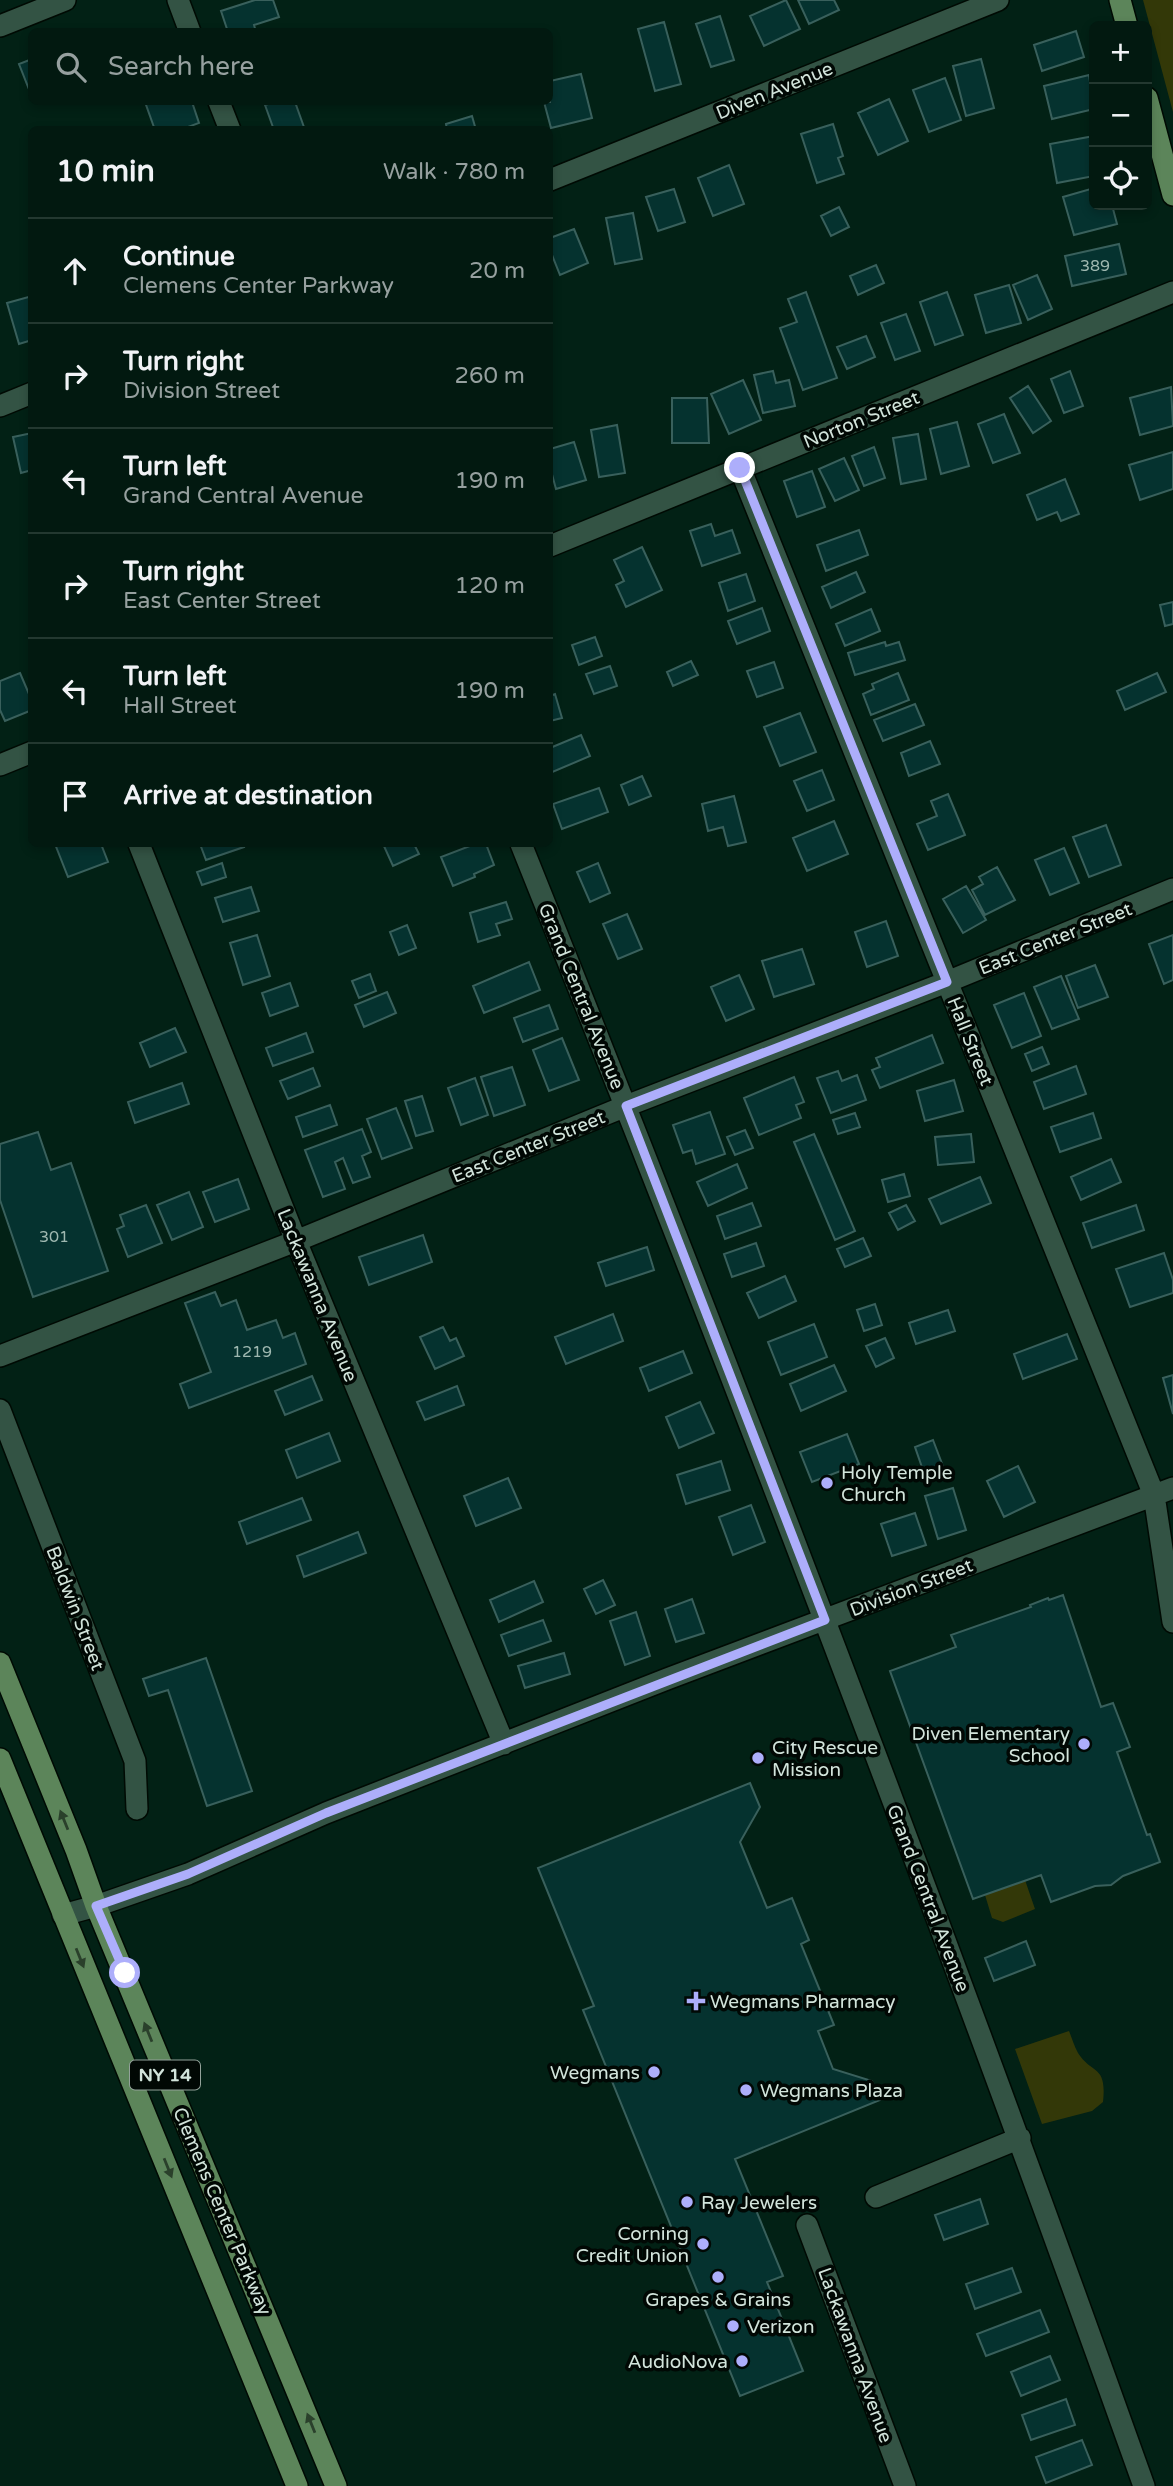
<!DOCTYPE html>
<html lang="en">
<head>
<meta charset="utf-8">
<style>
	body { margin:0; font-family:"Varela Round",sans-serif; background:#10261e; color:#f1f3f6 }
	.controls { position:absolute; right:21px; top:21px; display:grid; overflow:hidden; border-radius:10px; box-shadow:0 4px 10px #0003 }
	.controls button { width:63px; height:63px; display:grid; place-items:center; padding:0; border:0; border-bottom:2px solid #233830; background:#021910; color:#f1f3f6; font:35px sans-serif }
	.stop { position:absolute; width:21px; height:21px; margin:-16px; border:5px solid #adaefb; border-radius:50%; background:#fff }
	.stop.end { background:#adaefb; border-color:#fff; box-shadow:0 2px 7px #0008 }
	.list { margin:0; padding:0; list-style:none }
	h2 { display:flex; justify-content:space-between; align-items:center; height:91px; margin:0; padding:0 28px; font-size:30px }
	h2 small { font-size:23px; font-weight:400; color:#96a09f }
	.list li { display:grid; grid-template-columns:46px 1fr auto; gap:21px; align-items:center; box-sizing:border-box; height:105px; padding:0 28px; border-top:2px solid #233830 }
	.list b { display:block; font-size:26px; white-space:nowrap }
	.list p { margin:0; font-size:23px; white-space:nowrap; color:#96a09f }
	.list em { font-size:23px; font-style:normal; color:#96a09f }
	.icon { flex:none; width:38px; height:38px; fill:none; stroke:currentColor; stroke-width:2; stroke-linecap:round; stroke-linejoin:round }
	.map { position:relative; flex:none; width:1173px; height:2486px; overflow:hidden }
	.search { position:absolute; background:#021910; box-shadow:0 4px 10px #0003; left:28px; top:28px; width:525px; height:77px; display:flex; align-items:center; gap:18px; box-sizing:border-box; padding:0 24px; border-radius:10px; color:#96a09f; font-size:26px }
	.panel { position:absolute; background:#021910; box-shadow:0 4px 10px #0003; left:28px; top:126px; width:525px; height:721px; border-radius:10px }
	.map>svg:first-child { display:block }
</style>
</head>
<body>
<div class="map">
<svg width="1173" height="2486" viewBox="0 0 1173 2486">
	<rect width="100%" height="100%" fill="#022115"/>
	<!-- green -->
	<path fill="#333808" d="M1143,0h30v112z
		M1025,1880l10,29 -32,13 -11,-4 -7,-23z
		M1069,2031c3,7 5,15 9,22 14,22 29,11 25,49l-11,9 -50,13 -27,-75z"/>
	<!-- building -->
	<path fill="#05322f" stroke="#39605c" stroke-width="2" d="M255,0h18l6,17 -25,8 2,7h-28l-7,-21z
		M786,0l14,29 -36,17 -14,-30z
		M798,0h36l5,10 -30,14z
		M720,16l14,44 -23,7 -15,-43z
		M664,22l17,62 -26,7 -17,-62z
		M1076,31l8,26 -42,14 -8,-26z
		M32,59v38l-13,-33z
		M981,59l13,49 -28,8 -13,-50z
		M581,74l11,44 -41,10 -7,-26h6v-21z
		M1089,75l5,34 -42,10 -8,-33z
		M945,78l16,42 -32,12 -16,-42z
		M889,99l19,42 -30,14 -20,-42z
		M145,102h47l7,21 -19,7h-25z
		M275,102h20l10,28h-31l-9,-25z
		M472,116l4,14h-29l-1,-6z
		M833,124l10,32 -5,2 6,16 -27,9 -16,-49z
		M1094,136v40l-37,7 -7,-39z
		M729,165l15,39 -31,12 -15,-38z
		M1094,188v17h18l5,19 -43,11 -11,-38z
		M674,189l11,33 -27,9 -12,-34z
		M839,207l10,20 -18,9 -10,-20z
		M633,213l9,46 -27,5 -9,-46z
		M574,229l14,34 -28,12 -10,-25v-12z
		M1119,244l7,30 -54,12 -7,-30z
		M876,265l8,18 -26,12 -8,-19z
		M1037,275l15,34 -24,11 -15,-35z
		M1009,285l12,38 -35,10 -11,-38z
		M806,292l31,86 -34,12 -23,-62 17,-6 -9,-23z
		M947,292l16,43 -28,10 -15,-43z
		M32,296v44l-13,4 -12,-41z
		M906,314l14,37 -25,9 -14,-37z
		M866,336l9,21 -28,12 -10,-22z
		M773,371l3,12 13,-3 6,26 -32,7 -9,-38z
		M1070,371l13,35 -19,7 -13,-34z
		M743,380l18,40 -32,14 -18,-40z
		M1028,386l23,35 -18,12 -23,-35z
		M1171,387l2,39 -33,9 -10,-37z
		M672,398h35l2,45h-37z
		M1004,414l16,39 -27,10 -15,-39z
		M957,422l12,44 -28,8 -11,-45z
		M617,425l8,48 -26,4 -8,-47z
		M32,433v37l-11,3 -8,-36z
		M918,434l8,45 -25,5 -8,-46z
		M574,442l12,38 -30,9 -6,-22v-18z
		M874,447l11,31 -21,8 -12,-30z
		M1173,452v37l-33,11 -11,-35z
		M844,458l15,32 -24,11 -16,-32z
		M812,471l13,36 -28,10 -13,-36z
		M1065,479l14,35 -18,7 -4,-9 -20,8 -10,-25z
		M711,524l4,12 17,-6 8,23 -38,13 -12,-35z
		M859,530l9,25 -42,16 -9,-26z
		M642,547l20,43 -36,17 -10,-22 8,-4 -10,-21z
		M856,572l9,20 -34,16 -9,-21z
		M746,574l9,27 -27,10 -9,-28z
		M1173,602v22l-8,2 -5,-21z
		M762,608l8,23 -33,13 -9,-23z
		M871,609l9,22 -35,15 -9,-22z
		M595,637l7,19 -23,9 -7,-20z
		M885,642l1,4 13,-4 6,18 -50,15 -7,-22z
		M691,661l7,14 -25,11 -6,-14z
		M774,662l9,26 -26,9 -10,-26z
		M610,666l7,20 -23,8 -8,-20z
		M20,673l12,28v9l-27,11 -5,-11v-29z
		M898,673l11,27 -38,15 -8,-21 11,-5 -2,-5z
		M1157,673l9,19 -41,18 -8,-19z
		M555,694l7,24 -12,3v-25z
		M915,704l9,21 -41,16 -9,-21z
		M800,713l16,39 -36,14 -16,-39z
		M581,735l9,21 -40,17v-25z
		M930,741l10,23 -31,12 -8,-23z
		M822,770l12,30 -27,11 -13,-30z
		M642,776l9,20 -22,9 -8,-20z
		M599,788l9,24 -46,17 -9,-25z
		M948,794l17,41 -37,15 -11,-26 20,-8 -6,-15z
		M734,796l12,46 -18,4 -5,-19 -15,4 -6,-27z
		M834,821l14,33 -41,17 -14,-33z
		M1106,825l15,40 -32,12 -16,-40z
		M55,844h46l7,18 -40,15z
		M200,844h43l1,3 -38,13z
		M383,844h31l5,10 -26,12z
		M475,844h11l8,21 -20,9 1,3 -22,9 -12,-29z
		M1064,848l15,35 -29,12 -15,-35z
		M222,863l4,14 -24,8 -5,-13z
		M598,863l12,30 -20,9 -13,-30z
		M997,867l18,33 -30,15 -13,-25 11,-6 -4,-7z
		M966,886l20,34 -23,13 -20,-34z
		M251,887l8,24 -36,11 -8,-24z
		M506,902l6,17 -16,5 4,11 -22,7 -8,-29z
		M627,914l15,35 -24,10 -15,-35z
		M886,921l12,35 -31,11 -12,-35z
		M407,925l9,23 -17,7 -9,-23z
		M257,935l13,41 -27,9 -13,-42z
		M1173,935v45l-9,4 -15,-40z
		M802,949l12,35 -40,13 -12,-36z
		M529,962l11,28 -56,23 -11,-27z
		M1095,965l13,32 -30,11 -12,-32z
		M370,974l6,17 -17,7 -7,-17z
		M739,975l15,34 -28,12 -15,-34z
		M1061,976l18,43 -27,10 -18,-42z
		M290,983l8,23 -28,10 -8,-23z
		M387,992l9,21 -32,14 -9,-22z
		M1024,993l17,43 -29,12 -18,-43z
		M549,1005l9,24 -35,13 -9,-24z
		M175,1028l11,24 -36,15 -10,-24z
		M306,1033l7,19 -40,14 -7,-18z
		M932,1035l11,28 -63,25 -8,-18 8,-3 -4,-9z
		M562,1038l17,42 -30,11 -16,-41z
		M1042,1047l7,17 -17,7 -7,-17z
		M1076,1066l10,28 -42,15 -10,-27z
		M512,1067l13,38 -31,11 -13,-39z
		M313,1068l7,18 -32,13 -8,-18z
		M838,1071l4,10 15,-6 9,25 -35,13 -14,-35z
		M794,1077l10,25 -8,3 5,13 -42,17 -15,-37z
		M475,1078l13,37 -27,10 -13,-37z
		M954,1080l9,31 -38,10 -8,-30z
		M182,1083l7,21 -54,19 -7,-21z
		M422,1096l11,35 -17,5 -11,-35z
		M330,1105l7,20 -34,12 -7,-20z
		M396,1108l16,40 -30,11 -15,-40z
		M710,1112l15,42 -29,10 -4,-14 -9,3 -10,-28z
		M855,1113l5,14 -22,7 -5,-14z
		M1093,1113l8,25 -41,14 -9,-25z
		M362,1129l9,23 -9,4 8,21 -17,6 -10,-25 -8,4 10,27 -22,8 -18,-47z
		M745,1130l8,18 -18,7 -8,-18z
		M38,1132l13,38 20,-7 37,108 -75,26 -33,-97v-56z
		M814,1134l41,97 -20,9 -41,-98z
		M971,1134l3,28 -36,3 -3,-28z
		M1111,1159l10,23 -40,18 -10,-23z
		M737,1164l10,24 -39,18 -11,-24z
		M904,1174l6,22 -22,6 -6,-22z
		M980,1177l11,26 -50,21 -12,-25z
		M238,1179l11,30 -34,13 -12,-30z
		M189,1192l14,35 -31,13 -15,-35z
		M752,1203l9,23 -36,13 -8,-23z
		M146,1205l16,38 -34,14 -11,-28 7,-3 -4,-11z
		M906,1205l9,16 -17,9 -9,-17z
		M1136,1205l8,25 -52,18 -9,-25z
		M423,1235l9,27 -63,23 -10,-28z
		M863,1238l8,18 -26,11 -8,-18z
		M756,1243l8,23 -32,11 -8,-23z
		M647,1247l7,23 -48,16 -8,-23z
		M1164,1253l9,27v13l-43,14 -14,-38z
		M785,1276l11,25 -37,17 -12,-25z
		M215,1292l6,14 15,-6 11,30 29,-10 7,18 12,-5 11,31 -117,44 -9,-24 31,-12 -26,-69z
		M875,1304l7,21 -18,6 -7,-21z
		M948,1310l7,21 -39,13 -7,-21z
		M613,1314l10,27 -57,23 -11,-27z
		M814,1324l13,33 -46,18 -13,-33z
		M443,1327l7,14 6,-3 8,18 -29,13 -15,-32z
		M1067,1334l10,25 -54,20 -9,-25z
		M885,1338l9,20 -18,9 -10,-21z
		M683,1351l9,22 -43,18 -9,-23z
		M834,1365l12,26 -45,20 -11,-27z
		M1173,1375v39l-10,-36z
		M312,1376l10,24 -37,15 -10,-24z
		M457,1386l7,19 -39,15 -8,-18z
		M700,1402l14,31 -35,15 -13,-31z
		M329,1433l11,28 -43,17 -11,-28z
		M847,1434l12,30 -47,18 -12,-30z
		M933,1440l11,29 -19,7 -10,-29z
		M721,1461l9,29 -44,14 -9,-29z
		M1018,1466l17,36 -31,15 -17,-36z
		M508,1478l13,30 -45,18 -12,-30z
		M953,1488l13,42 -28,9 -13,-43z
		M302,1498l9,22 -64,24 -8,-22z
		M751,1505l14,37 -32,13 -14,-38z
		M915,1513l11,32 -34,11 -11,-32z
		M358,1532l8,21 -62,24 -7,-21z
		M603,1580l12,25 -19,9 -12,-25z
		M534,1581l9,21 -44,20 -9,-22z
		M1063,1595l38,112 12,-4 17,44 -13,5 30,83 3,-1 10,28 -37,14 -12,9 -16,1 -44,16 -10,-27 -68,24 -83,-228 66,-24 -5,-12 80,-28 -1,-2 18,-7 1,2z
		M692,1599l12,34 -28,9 -11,-33z
		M636,1612l14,44 -25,9 -15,-44z
		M543,1620l8,21 -42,15 -8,-21z
		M564,1653l6,21 -45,14 -7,-22z
		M206,1658l46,133 -45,15 -39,-116 -19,6 -6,-17z
		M750,1783l10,24 -20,35 27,66 25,-10 17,42 -8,4 33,81 -16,6 15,38 39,12 8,19 -145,59 48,117 -16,6 36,89 -63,25 -157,-386 11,-4 -56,-138z
		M1026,1941l9,24 -41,16 -9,-23z
		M980,2199l8,25 -44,16 -9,-25z
		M1012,2268l9,24 -46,17 -9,-25z
		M1040,2310l9,22 -63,24 -9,-22z
		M1050,2356l10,24 -39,16 -10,-24z
		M1066,2399l9,26 -44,15 -9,-25z
		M1082,2440l10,25 -46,18 -10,-26z"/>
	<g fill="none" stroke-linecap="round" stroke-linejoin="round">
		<defs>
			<path id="minor" d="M178,0l12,32
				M0,26l65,-26
				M219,102l11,28
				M550,180l448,-180
				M0,406l32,-13
				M740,468l414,1027 19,127
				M550,546l623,-254
				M0,765l32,-13
				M139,844l157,397 208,503
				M521,844c218,543 426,1090 623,1642
				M0,1356l296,-115 330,-135 321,-124 226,-93
				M0,1410l135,351 2,48
				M63,1915l33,-9 92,-32 138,-61 341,-134 506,-191
				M876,2197l144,-59
				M807,2225l98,261"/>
			<path id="major" d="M1120,0l7,26
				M1147,98l26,97
				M0,1663l76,187 20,56 240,580
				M0,1759l297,727"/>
		</defs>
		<!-- minor casing -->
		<use href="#minor" stroke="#000a03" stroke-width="24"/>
		<!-- major casing -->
		<use href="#major" stroke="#000a03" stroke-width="24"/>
		<!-- minor -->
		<use href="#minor" stroke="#335344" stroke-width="21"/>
		<!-- major -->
		<use href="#major" stroke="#5c855a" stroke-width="21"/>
	</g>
	<!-- one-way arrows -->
	<defs><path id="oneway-solid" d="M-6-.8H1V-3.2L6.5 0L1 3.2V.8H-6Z" transform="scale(1.75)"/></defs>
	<g fill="#2a402b">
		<use href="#oneway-solid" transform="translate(64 1820) rotate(-112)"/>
		<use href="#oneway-solid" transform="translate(80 1958) rotate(68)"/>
		<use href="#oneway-solid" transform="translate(148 2032) rotate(-112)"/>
		<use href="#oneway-solid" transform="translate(168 2168) rotate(68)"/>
		<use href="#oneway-solid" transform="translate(311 2423) rotate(-112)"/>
	</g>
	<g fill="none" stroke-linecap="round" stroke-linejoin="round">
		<!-- route -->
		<path stroke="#adaefb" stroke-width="9" d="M125,1973l-29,-67 92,-32 138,-61 499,-193 -199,-514 321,-124 -207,-514"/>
	</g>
	<!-- markers -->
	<g fill="#adaefb" stroke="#010804" stroke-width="2.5">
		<circle cx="827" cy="1483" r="7"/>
		<circle cx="1084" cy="1744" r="7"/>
		<circle cx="758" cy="1758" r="7"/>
		<path d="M692.5 1990.5h7v7h7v7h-7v7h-7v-7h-7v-7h7z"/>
		<circle cx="654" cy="2072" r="7"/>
		<circle cx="746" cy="2090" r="7"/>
		<circle cx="687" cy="2202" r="7"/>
		<circle cx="703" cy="2244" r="7"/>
		<circle cx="718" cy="2277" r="7"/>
		<circle cx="733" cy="2326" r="7"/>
		<circle cx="742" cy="2361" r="7"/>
	</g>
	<g text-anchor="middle" stroke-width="7" stroke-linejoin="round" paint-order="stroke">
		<!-- number labels -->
		<g font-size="16" fill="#9fb8b0">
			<text x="1095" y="271">389</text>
			<text x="54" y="1242">301</text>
			<text x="252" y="1357">1219</text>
		</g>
		<!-- shield labels -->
		<rect fill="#010804" stroke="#93a29a" stroke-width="2" x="130" y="2060.5" width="70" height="29" rx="5"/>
		<g font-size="18" font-weight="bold" fill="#d2e4db">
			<text x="165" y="2081">NY 14</text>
		</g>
		<!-- street labels -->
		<g font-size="19" fill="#d2e4db" stroke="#010804">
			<text transform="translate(774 90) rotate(-22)" y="7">Diven Avenue</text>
			<text transform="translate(861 419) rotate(-22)" y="7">Norton Street</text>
			<text transform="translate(1055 938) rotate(-22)" y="7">East Center Street</text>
			<text transform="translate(582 996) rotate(68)" y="7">Grand Central Avenue</text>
			<text transform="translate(971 1041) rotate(68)" y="7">Hall Street</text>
			<text transform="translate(528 1146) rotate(-22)" y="7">East Center Street</text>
			<text transform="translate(318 1295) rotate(68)" y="7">Lackawanna Avenue</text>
			<text transform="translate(911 1587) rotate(-21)" y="7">Division Street</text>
			<text transform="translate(76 1608) rotate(69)" y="7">Baldwin Street</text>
			<text transform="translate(929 1898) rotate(69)" y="7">Grand Central Avenue</text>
			<text transform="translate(223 2211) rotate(67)" y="7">Clemens Center Parkway</text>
			<text transform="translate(856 2355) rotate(70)" y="7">Lackawanna Avenue</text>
		</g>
		<!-- poi labels -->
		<g font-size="19" fill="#d2e4db" stroke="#010804" text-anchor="start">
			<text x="841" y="1479">Holy Temple<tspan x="841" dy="22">Church</tspan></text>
			<text x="1070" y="1740" text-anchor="end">Diven Elementary<tspan x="1070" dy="22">School</tspan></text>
			<text x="772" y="1754">City Rescue<tspan x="772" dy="22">Mission</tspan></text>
			<text x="710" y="2008">Wegmans Pharmacy</text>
			<text x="640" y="2079" text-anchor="end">Wegmans</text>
			<text x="760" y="2097">Wegmans Plaza</text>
			<text x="701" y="2209">Ray Jewelers</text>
			<text x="689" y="2240" text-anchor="end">Corning<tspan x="689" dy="22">Credit Union</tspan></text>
			<text x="718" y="2306" text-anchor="middle">Grapes &amp; Grains</text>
			<text x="747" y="2333">Verizon</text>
			<text x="728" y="2368" text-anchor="end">AudioNova</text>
		</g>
	</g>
</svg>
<div class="controls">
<button>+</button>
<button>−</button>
<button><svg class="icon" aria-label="locate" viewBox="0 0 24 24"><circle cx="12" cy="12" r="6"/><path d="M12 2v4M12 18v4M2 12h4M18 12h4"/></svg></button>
</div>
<div class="stop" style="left:125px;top:1973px"></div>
<div class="stop end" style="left:740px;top:468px"></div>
<div class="search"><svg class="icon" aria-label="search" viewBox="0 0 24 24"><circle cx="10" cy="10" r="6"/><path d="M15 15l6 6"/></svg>Search here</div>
<section class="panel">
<h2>10 min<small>Walk · 780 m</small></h2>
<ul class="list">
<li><svg class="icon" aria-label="ahead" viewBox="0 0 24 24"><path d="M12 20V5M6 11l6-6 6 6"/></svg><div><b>Continue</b><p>Clemens Center Parkway</p></div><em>20 m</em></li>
<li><svg class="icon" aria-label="right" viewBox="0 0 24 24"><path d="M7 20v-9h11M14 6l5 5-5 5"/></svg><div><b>Turn right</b><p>Division Street</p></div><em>260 m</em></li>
<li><svg class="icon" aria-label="left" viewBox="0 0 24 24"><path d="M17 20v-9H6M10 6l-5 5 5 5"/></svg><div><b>Turn left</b><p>Grand Central Avenue</p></div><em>190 m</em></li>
<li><svg class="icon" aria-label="right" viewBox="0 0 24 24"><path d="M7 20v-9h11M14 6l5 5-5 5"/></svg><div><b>Turn right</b><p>East Center Street</p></div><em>120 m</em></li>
<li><svg class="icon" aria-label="left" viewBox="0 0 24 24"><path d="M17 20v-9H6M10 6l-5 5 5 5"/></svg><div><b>Turn left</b><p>Hall Street</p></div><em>190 m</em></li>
<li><svg class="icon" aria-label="arrive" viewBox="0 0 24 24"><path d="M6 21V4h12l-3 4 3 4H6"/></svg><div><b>Arrive at destination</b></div></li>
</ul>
</section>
</div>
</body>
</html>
